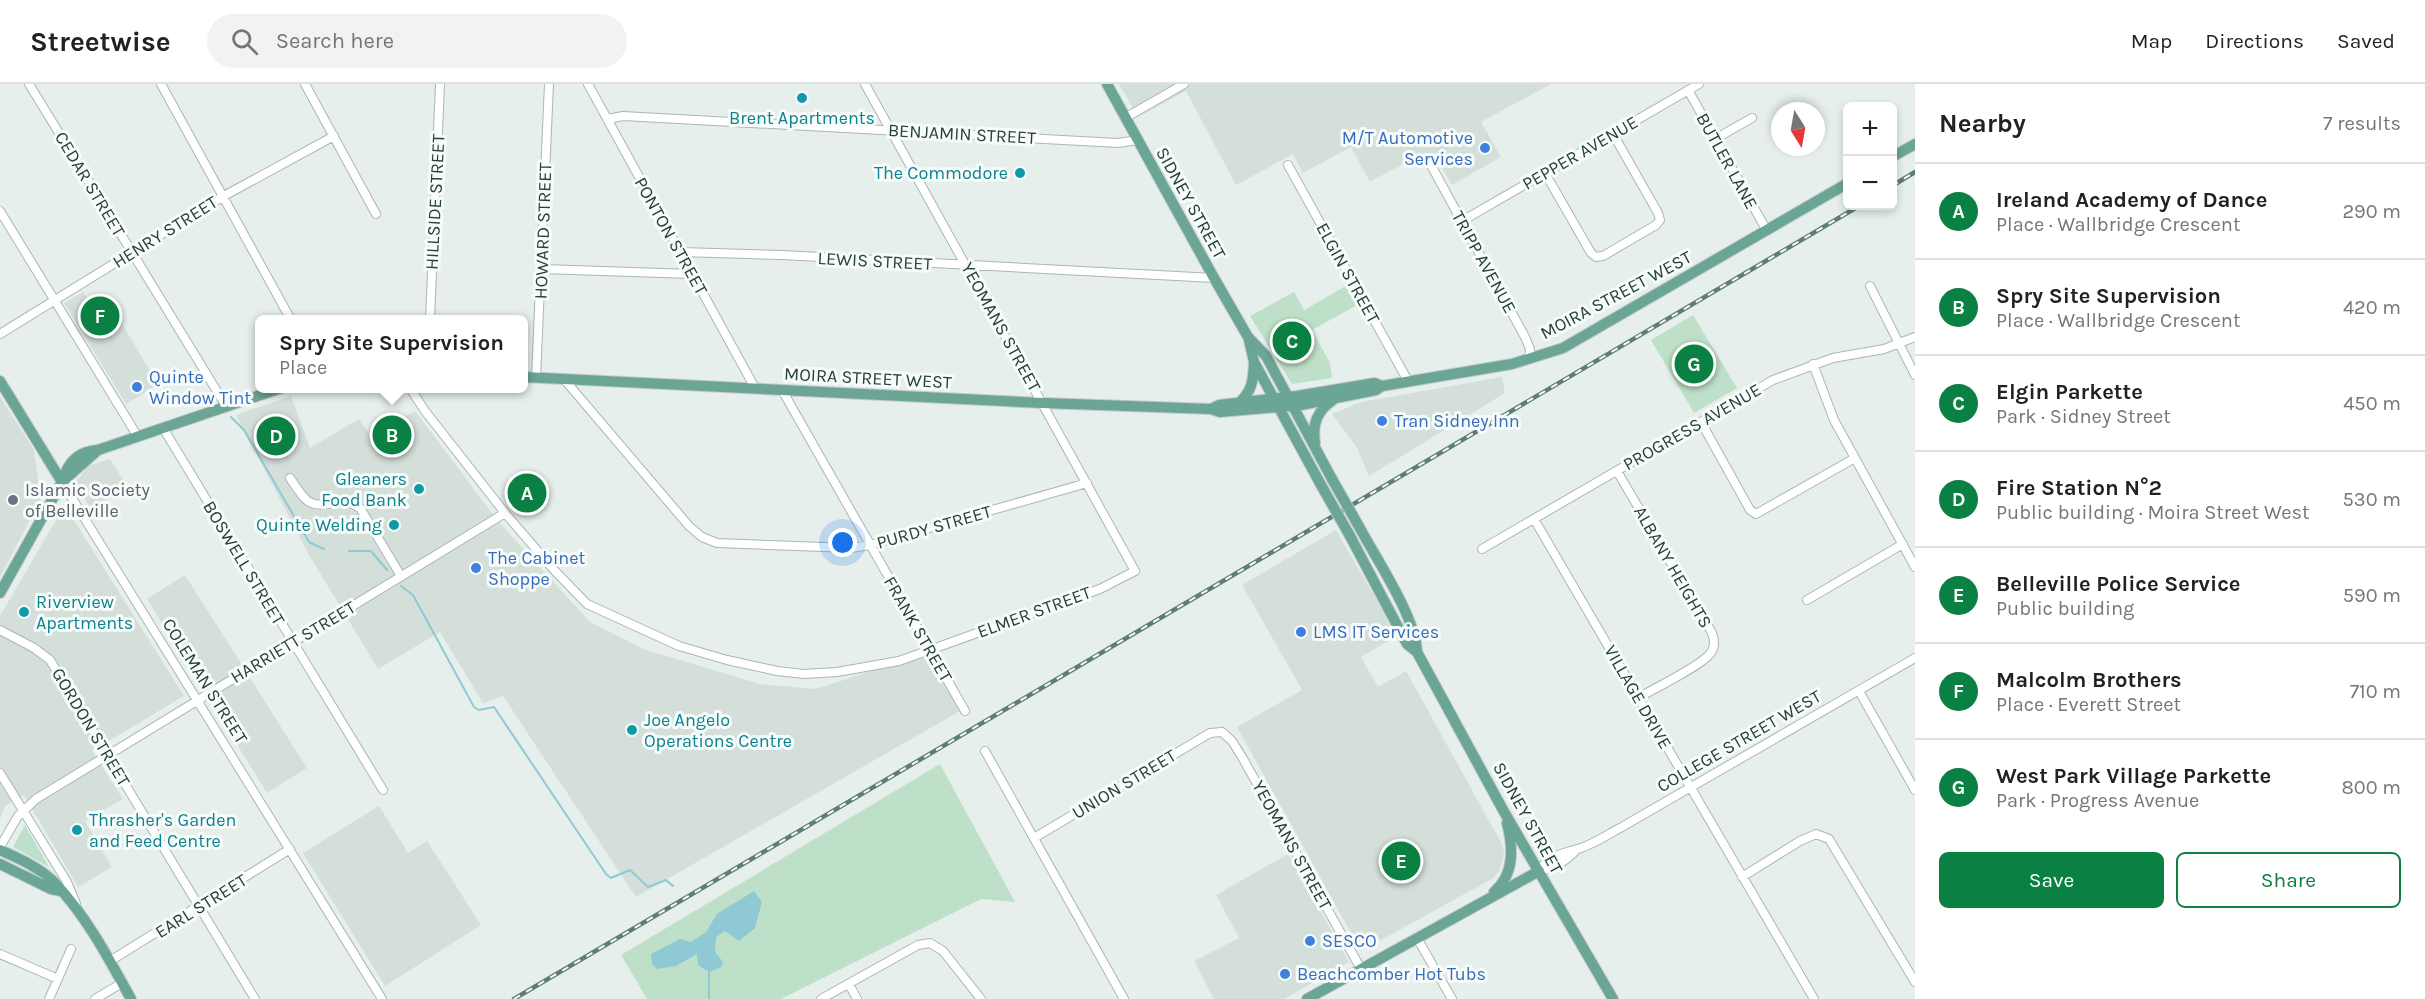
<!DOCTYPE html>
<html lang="en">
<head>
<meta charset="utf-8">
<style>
	body { margin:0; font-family:Karla,sans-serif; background:#f2f2f2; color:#222 }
	.controls { position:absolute; right:18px; top:18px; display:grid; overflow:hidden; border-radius:9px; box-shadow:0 3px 9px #0003 }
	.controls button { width:54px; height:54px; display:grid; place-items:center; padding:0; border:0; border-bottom:2px solid #e0e0e0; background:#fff; color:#222; font:30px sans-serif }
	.compass { position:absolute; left:1771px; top:18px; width:54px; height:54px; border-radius:50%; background:#fff; box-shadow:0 3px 9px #0003; rotate:169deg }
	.you { position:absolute; left:843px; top:459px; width:21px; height:21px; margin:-15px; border:4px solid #fff; border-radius:50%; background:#1a73e8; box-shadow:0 0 0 9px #1a73e833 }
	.badge { display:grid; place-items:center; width:39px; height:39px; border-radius:50%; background:#0b8043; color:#fff; font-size:20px; font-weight:700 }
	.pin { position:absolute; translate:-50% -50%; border:3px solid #fff; box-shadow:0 2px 6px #0006 }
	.popup { position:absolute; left:255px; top:231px; width:273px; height:78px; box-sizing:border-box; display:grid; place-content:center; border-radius:9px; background:#fff; filter:drop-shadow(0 2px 4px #0005); font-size:20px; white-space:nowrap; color:#767676 }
	.popup b { font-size:22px; color:#222 }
	.popup::after { content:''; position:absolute; left:50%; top:100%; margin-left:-12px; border:12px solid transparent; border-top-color:#fff }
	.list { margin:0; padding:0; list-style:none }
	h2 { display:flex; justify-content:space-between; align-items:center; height:78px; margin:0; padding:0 24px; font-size:26px }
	h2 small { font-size:20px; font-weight:400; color:#767676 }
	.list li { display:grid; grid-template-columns:39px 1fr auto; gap:18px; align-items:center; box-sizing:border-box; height:96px; padding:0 24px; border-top:2px solid #e0e0e0 }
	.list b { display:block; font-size:22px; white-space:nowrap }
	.list p { margin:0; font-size:20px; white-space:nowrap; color:#767676 }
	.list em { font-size:20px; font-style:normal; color:#767676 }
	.actions { display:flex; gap:12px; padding:18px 24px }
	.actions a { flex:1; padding:14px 0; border:2px solid #0b8043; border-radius:9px; text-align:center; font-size:21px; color:#0b8043 }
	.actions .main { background:#0b8043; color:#fff }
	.icon { flex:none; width:33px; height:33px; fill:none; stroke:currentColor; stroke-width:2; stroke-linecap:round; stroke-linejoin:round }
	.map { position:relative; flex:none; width:1915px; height:915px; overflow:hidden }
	header { display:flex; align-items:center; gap:36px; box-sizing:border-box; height:84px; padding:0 30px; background:#fff; border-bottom:2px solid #e0e0e0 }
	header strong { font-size:28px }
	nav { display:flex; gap:33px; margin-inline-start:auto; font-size:21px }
	.search { width:420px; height:54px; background:#f2f2f2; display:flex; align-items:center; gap:15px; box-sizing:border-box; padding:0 21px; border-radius:33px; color:#767676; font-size:22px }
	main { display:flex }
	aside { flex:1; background:#fff }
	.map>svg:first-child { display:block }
</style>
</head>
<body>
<header>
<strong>Streetwise</strong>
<div class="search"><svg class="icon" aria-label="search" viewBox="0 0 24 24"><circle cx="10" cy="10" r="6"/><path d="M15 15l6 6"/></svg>Search here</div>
<nav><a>Map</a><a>Directions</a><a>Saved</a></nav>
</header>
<main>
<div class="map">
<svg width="1915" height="915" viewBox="0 0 1915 915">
	<rect width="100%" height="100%" fill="#e6efeb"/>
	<!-- built -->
	<path fill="#d4dfda" d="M1119,0h432l-70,38 20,35 -49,28 -17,-29 -14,8 -5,-7 -46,25 -19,-35 -48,26 -10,-19 -57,31 -50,-94 -48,26z
		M83,208l9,14 14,-9 52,87 -32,20 -62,-101z
		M1502,293l3,16 -136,83 -13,-30 -24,-32 29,-12z
		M291,312l19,52 49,-29 12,18 44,-26 82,109 93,102 53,27 117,35 56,5 110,-36 34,58 -324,186 -133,-201 -20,7 -43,-71 -62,37 -69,-114 -73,-140z
		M0,313l34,53 7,49 -41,78z
		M110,375l17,27 -36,23 -16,-26 13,-17z
		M63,424l4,1 117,187 -92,55 31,48 -38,22 27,46 -34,20 -54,-92 -19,11 -5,13v-203z
		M1336,446l47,81 12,26 -34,20 17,30 28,-16 97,175 1,9 -5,17 -7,7 -131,72 -124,-224 65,-37 -60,-105z
		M185,491l122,193 -40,25 -120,-194z
		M379,722l29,47 19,-12 54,84 -96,61 -82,-133z
		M1288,770l61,108 -65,37h-70l-20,-38 45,-23 -23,-43z"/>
	<!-- green -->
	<path fill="#bfe0c8" d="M1346,202l11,19 -45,25 18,33 2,15 -40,6 -42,-68 44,-24 10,18z
		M1693,231l44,73 -43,25 -43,-73z
		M940,680l75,138 -34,-3 -200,100h-134l-26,-44z
		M25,741l24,42 -36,-20z"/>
	<!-- water -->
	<path fill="#8ec9d4" d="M754,807l8,11 -7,26 -16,13 -14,-10 -9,6 -1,15 8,10 -2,5 -12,5 -11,-7 -1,-11 -21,12 -19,3 -5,-5 -1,-10 29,-15 11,3 15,-10 11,-18z"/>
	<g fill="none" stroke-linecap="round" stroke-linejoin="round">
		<!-- stream -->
		<path stroke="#8ec9d4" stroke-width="2" d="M231,333l13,13 65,112 15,7
			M349,467h22l16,19
			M401,502l12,9 61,112 5,3 15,-3 112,167 5,4 19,-8 18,17 18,-7 7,6
			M709,915v-27"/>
		<defs>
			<path id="minor" d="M29,0l197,322
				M161,0l130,236
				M305,0l71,130
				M588,0l167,304
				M1688,6l79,141
				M1125,34l59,-34
				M607,35l16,-3 495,27 20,-3
				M1715,55l37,-21
				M1288,81l120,216
				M1432,83l93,170 5,12 -1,9
				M1545,89l46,80 5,4 7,-1 53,-31 4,-5 -2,-7 -45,-79
				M0,127l138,226
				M1462,137l237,-137
				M681,168l101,3 432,23
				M542,185l150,5
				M1870,202l45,89
				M430,236l10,-236
				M0,250l222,-137 112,-61
				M1813,280l21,56 81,147
				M536,293l13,-293
				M563,294l126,148 13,11 15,6 134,5 19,-3 217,-62
				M410,304l15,23 80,102 49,57 33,34 92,42 48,14 50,11 27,3 33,-2 62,-11 201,-72 35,-18 -270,-487
				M782,306l183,321
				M1701,338l49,88 6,4 99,-56
				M163,344l220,362
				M1617,387l95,162c3,8 3,16 -3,22 -12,13 -54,33 -71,43
				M290,394c20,30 20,30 56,22l14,8 41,68
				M62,398l320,517
				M1534,435l280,480
				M1482,465l291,-169 60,-22 51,-9 31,-12
				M1807,516l96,-56
				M0,546l34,18 16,12 205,339
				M1859,607l56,99
				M985,667l139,248
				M0,689l67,109 9,22
				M1034,754l176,-105 12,-1 10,9 10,16 119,212
				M0,763l18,-31 18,-17 469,-286
				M1539,787c10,-16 22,-17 39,-22 14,-4 29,-14 42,-21l295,-170
				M1539,787c14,-2 29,-11 38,-22
				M1742,793l58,-36 16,-7 13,5 86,143
				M1417,854l35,61
				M0,870l58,25
				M110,877l180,-112
				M849,900l8,15
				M49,915l22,-50
				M95,915l27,-16
				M821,915l97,-54 12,-2 13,8 38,48"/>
			<path id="major" d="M1107,0l107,194 34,59 18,19 66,123
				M1892,73l23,-13
				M1249,256l5,22 67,123
				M524,293l519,26 168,6 9,3 81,-7 75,-15 6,-4
				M0,297l62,101
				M1240,318c13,-12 13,-23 14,-40
				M1211,325l8,-4 78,-9 78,-13 7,3 130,-22 51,-16 285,-165
				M1315,359c-3,-19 2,-32 18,-43
				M62,398l36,-32
				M1361,446c17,32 55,88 56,122
				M1350,452l57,108 10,8 86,158 110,189
				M0,509l62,-111c5,-18 16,-31 36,-32l183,-62
				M0,766c18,8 41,18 55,33 32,34 54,76 76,116
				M0,780l51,25 10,2
				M1494,808c21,-18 19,-45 13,-69
				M1307,915l232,-128"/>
		</defs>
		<!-- minor casing -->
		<use href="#minor" stroke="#a8b8b2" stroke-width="10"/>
		<!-- major casing -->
		<use href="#major" stroke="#c2cac8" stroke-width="12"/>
		<!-- minor -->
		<use href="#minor" stroke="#fff" stroke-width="8"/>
		<!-- major -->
		<use href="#major" stroke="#6aa596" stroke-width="10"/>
		<defs>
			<path id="rail" d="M1892,102l23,-14
				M514,915l1345,-793"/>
		</defs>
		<!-- rail casing -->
		<use href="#rail" stroke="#5f7d75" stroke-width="4.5"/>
		<!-- rail -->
		<use href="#rail" stroke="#f7fbf9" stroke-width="2" stroke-dasharray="7" stroke-linecap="butt"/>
		<defs>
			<path id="major-bridge" d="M1332,395l29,51
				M1321,401l29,51"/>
		</defs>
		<!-- major-bridge casing -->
		<use href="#major-bridge" stroke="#c2cac8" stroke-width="12" stroke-linecap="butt"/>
		<!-- major-bridge -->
		<use href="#major-bridge" stroke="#6aa596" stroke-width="10"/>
	</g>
	<!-- markers -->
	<g fill="#0f9aa8" stroke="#f7fbf9" stroke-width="2">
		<circle cx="802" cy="14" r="6"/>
		<circle cx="1020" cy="89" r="6"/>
		<circle cx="419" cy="405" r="6"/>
		<circle cx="394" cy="441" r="6"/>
		<circle cx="24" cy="528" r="6"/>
		<circle cx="632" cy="646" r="6"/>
		<circle cx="77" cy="746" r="6"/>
	</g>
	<g fill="#3f7fe0" stroke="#f7fbf9" stroke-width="2">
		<circle cx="1485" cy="64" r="6"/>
		<circle cx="137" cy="303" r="6"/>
		<circle cx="1382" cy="337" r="6"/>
		<circle cx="476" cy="484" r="6"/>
		<circle cx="1301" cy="548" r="6"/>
		<circle cx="1310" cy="857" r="6"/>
		<circle cx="1285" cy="890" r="6"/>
	</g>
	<circle fill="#6b7280" stroke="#f7fbf9" stroke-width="2" cx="13" cy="416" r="6"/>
	<g text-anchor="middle" stroke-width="6" stroke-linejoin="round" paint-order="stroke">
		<!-- culture labels -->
		<g font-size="18" fill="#0d838f" stroke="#f7fbf9" text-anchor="end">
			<text x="802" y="40" text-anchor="middle">Brent Apartments</text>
			<text x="1008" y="95">The Commodore</text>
			<text x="407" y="401">Gleaners<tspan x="407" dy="21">Food Bank</tspan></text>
			<text x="382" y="447">Quinte Welding</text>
			<text x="36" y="524" text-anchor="start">Riverview<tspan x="36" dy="21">Apartments</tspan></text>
			<text x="644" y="642" text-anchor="start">Joe Angelo<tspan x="644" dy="21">Operations Centre</tspan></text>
			<text x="89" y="742" text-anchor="start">Thrasher's Garden<tspan x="89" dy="21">and Feed Centre</tspan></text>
		</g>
		<!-- street labels -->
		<g font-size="18" fill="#24423a" stroke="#f7fbf9">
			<text transform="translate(962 50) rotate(3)" y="6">BENJAMIN STREET</text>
			<text transform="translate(1580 69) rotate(-30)" y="6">PEPPER AVENUE</text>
			<text transform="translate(1727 77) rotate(61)" y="6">BUTLER LANE</text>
			<text transform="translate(90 100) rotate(59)" y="6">CEDAR STREET</text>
			<text transform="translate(435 118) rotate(-87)" y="6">HILLSIDE STREET</text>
			<text transform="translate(1191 119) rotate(61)" y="6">SIDNEY STREET</text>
			<text transform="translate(543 147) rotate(-88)" y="6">HOWARD STREET</text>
			<text transform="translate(165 148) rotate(-32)" y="6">HENRY STREET</text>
			<text transform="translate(671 152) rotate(61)" y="6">PONTON STREET</text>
			<text transform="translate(875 177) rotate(3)" y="6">LEWIS STREET</text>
			<text transform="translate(1484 178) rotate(61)" y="6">TRIPP AVENUE</text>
			<text transform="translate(1348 189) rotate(61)" y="6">ELGIN STREET</text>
			<text transform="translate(1616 211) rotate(-28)" y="6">MOIRA STREET WEST</text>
			<text transform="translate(1001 243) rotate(61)" y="6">YEOMANS STREET</text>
			<text transform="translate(868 294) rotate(3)" y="6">MOIRA STREET WEST</text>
			<text transform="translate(1692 343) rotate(-30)" y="6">PROGRESS AVENUE</text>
			<text transform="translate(934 443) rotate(-16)" y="6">PURDY STREET</text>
			<text transform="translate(244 479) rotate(59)" y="6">BOSWELL STREET</text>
			<text transform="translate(1673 483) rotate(60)" y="6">ALBANY HEIGHTS</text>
			<text transform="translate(1034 528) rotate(-20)" y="6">ELMER STREET</text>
			<text transform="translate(918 545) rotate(60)" y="6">FRANK STREET</text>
			<text transform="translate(293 558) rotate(-31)" y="6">HARRIETT STREET</text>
			<text transform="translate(205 597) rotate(58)" y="6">COLEMAN STREET</text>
			<text transform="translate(1638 613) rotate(60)" y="6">VILLAGE DRIVE</text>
			<text transform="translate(91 643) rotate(59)" y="6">GORDON STREET</text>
			<text transform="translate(1739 657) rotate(-30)" y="6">COLLEGE STREET WEST</text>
			<text transform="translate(1124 700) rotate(-31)" y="6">UNION STREET</text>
			<text transform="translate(1528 734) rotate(61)" y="6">SIDNEY STREET</text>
			<text transform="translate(1292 761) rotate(61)" y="6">YEOMANS STREET</text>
			<text transform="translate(201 822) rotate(-32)" y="6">EARL STREET</text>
		</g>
		<!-- shop labels -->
		<g font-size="18" fill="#366cbe" stroke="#f7fbf9" text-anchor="start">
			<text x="1473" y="60" text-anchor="end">M/T Automotive<tspan x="1473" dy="21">Services</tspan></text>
			<text x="149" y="299">Quinte<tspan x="149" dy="21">Window Tint</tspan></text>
			<text x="1394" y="343">Tran Sidney Inn</text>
			<text x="488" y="480">The Cabinet<tspan x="488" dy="21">Shoppe</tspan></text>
			<text x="1313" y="554">LMS IT Services</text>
			<text x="1322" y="863">SESCO</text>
			<text x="1297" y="896">Beachcomber Hot Tubs</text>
		</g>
		<!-- worship labels -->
		<g font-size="18" fill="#5b616d" stroke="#f7fbf9" text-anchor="start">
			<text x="25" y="412">Islamic Society<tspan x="25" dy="21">of Belleville</tspan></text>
		</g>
	</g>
</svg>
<div class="controls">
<button>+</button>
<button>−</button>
</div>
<svg class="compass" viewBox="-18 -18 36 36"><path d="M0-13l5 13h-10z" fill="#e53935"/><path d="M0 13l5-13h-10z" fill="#767676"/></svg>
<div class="you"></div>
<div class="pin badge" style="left:527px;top:409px">A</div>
<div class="pin badge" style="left:392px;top:351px">B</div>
<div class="popup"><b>Spry Site Supervision</b>Place</div>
<div class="pin badge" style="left:1292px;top:257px">C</div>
<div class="pin badge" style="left:276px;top:352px">D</div>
<div class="pin badge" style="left:1401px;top:777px">E</div>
<div class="pin badge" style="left:100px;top:232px">F</div>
<div class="pin badge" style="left:1694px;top:280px">G</div>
</div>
<aside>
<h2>Nearby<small>7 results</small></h2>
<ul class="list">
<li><span class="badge">A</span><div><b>Ireland Academy of Dance</b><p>Place · Wallbridge Crescent</p></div><em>290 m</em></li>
<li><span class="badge">B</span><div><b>Spry Site Supervision</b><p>Place · Wallbridge Crescent</p></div><em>420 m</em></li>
<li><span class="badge">C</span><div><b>Elgin Parkette</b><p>Park · Sidney Street</p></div><em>450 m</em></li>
<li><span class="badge">D</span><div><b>Fire Station N°2</b><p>Public building · Moira Street West</p></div><em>530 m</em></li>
<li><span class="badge">E</span><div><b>Belleville Police Service</b><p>Public building</p></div><em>590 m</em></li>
<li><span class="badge">F</span><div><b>Malcolm Brothers</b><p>Place · Everett Street</p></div><em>710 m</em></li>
<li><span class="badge">G</span><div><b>West Park Village Parkette</b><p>Park · Progress Avenue</p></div><em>800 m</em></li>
</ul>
<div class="actions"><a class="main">Save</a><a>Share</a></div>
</aside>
</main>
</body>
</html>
